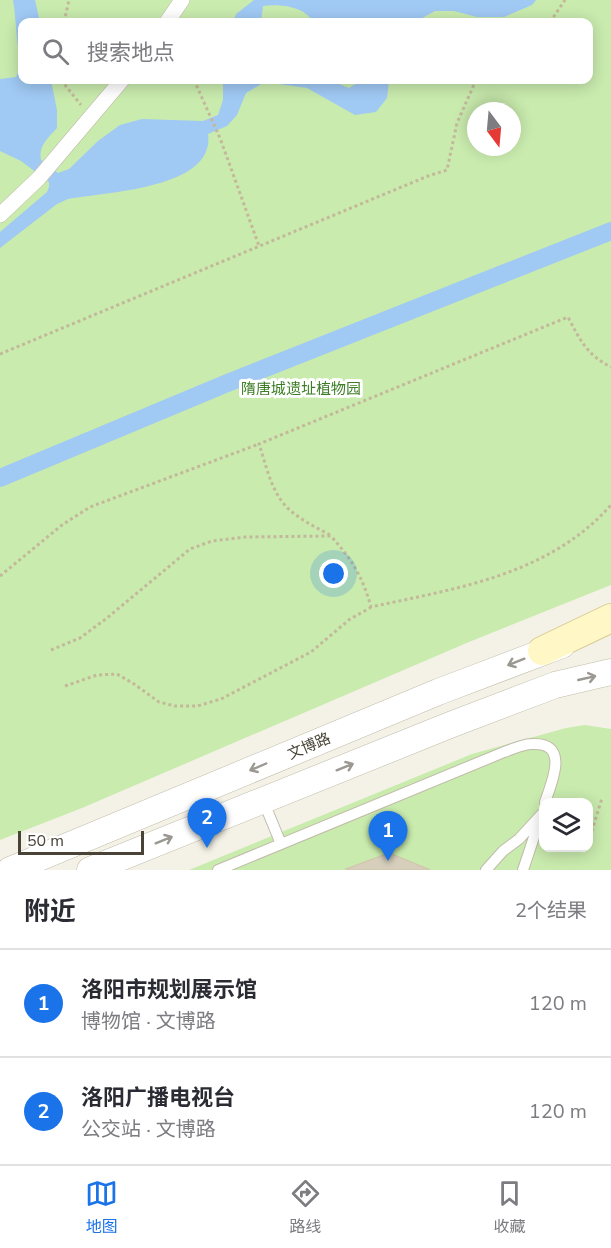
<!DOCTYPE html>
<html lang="zh">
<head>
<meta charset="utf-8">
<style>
	body { margin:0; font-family:"Nunito Sans","Noto Sans SC",sans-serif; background:#f2f2f3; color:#2b2b33 }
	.controls { position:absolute; right:18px; bottom:18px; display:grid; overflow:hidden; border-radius:12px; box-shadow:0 3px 15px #0003 }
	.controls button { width:54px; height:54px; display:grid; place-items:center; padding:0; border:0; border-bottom:2px solid #e1e1e2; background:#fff; color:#2b2b33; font:30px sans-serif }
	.compass { position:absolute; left:467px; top:102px; width:54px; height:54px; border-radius:50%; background:#fff; box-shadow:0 3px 15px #0003; rotate:164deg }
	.scale { position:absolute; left:18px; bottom:15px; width:126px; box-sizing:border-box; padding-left:6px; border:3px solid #484336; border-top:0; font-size:16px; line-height:21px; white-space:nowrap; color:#484336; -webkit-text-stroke:4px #fff; paint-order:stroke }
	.you { position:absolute; left:334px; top:574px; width:21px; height:21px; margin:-15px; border:4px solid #fff; border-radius:50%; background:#1a73e8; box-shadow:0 0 0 9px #1a73e833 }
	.badge { display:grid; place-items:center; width:39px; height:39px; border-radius:50%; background:#1a73e8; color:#fff; font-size:20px; font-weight:700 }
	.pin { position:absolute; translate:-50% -50px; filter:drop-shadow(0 2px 3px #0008) }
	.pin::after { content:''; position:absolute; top:32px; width:21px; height:18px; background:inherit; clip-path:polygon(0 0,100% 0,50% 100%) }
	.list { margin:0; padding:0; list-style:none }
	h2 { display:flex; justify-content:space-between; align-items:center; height:78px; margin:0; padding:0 24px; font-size:26px }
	h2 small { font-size:20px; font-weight:400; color:#7c7c81 }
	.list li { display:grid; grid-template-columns:39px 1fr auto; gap:18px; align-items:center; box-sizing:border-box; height:108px; padding:0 24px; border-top:2px solid #e1e1e2 }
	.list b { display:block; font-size:22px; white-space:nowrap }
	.list p { margin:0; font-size:20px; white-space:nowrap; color:#7c7c81 }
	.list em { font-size:20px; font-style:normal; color:#7c7c81 }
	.icon { flex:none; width:33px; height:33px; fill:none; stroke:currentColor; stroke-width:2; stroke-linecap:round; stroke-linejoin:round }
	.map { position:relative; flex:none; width:611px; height:870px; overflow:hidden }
	.search { position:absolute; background:#fff; box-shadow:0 3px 15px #0003; left:18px; right:18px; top:18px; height:66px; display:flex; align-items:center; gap:15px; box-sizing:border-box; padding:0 21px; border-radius:12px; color:#7c7c81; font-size:22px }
	.sheet { height:294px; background:#fff }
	nav { display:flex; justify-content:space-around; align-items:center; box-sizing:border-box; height:84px; border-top:2px solid #e1e1e2; background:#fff; font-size:16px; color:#7c7c81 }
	nav a { display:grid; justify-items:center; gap:3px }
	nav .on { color:#1a73e8 }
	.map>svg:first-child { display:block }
</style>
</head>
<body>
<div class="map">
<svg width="611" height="870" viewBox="0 0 611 870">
	<rect width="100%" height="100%" fill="#f4f2e7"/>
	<!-- green -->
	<path fill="#c9ebae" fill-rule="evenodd" d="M0,0h611v585l-142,57 -387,166 -82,32zM22,22h566v58h-566zM476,111h36v36h-36z
		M585,725l26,4v141h-422l283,-116 94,-26zM544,802h44v46h-44z"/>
	<!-- water -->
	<path fill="#a0c9f4" d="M13,0h22l5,22h-18v58h29l6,30v18c-9,10 -19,18 -16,32l17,13 11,-4 29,-28 22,-16 22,-6 61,2 15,-6 5,-15v-20h106l20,8 13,-8h27l-2,18 -11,14 -21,3 -48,-27 -42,-6 -19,11 -9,22 -10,11 -19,8c8,55 -103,58 -140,65l-11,5 -57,44v-16l47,-40 2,-5v-5l-28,-21 -21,-10v-72l16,-2 6,-14c-7,-21 -5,-41 -9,-63z
		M254,0h282l-4,5 -28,12h-27l-23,-6h-19l-20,11h-102c-9,-16 -33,-18 -50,-16l-2,16h-28l3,-8z"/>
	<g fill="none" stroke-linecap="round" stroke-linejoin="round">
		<!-- canal -->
		<path stroke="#a0c9f4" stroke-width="18" d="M0,478l225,-94 386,-153"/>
	</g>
	<!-- building -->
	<path fill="#d7cfbc" stroke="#d2c8af" stroke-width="1.5" d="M389,853l41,17h-83l-1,-1z"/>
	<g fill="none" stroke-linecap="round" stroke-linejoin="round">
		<defs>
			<path id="service" d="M263,800l18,44
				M218,870l286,-118c9,-3 19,-8 28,-8 38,-2 20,38 13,58
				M486,870l17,-19 16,-12 23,-25
				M523,870l17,-51"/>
			<path id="pedestrian" d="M167,22l15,-22
				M0,215l39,-37 83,-98"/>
			<path id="tertiary" d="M10,870l428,-178 124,-47
				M90,870l360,-145 105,-40 56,-13"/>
			<path id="secondary" d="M542,651l69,-33"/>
		</defs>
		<!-- service casing -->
		<use href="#service" stroke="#c0bba9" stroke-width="12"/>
		<!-- pedestrian casing -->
		<use href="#pedestrian" stroke="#c0bba9" stroke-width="16"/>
		<!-- tertiary casing -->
		<use href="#tertiary" stroke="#c0bba9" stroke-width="27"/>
		<!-- secondary casing -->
		<use href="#secondary" stroke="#d7cc95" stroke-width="30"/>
		<!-- path -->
		<path stroke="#c3b99a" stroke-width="3" stroke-dasharray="3 3" stroke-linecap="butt" d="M64,22l5,-22
			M550,22l15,-22
			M61,80l20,25
			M194,80l26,58 39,108
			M0,354l428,-178 19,-6 10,-47 19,-43
			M330,535c-13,-7 -27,-14 -38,-23 -20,-16 -25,-44 -33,-68l309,-127c12,23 19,38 43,50
			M0,576l62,-51 28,-18 169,-63
			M51,650l29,-12 27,-20 83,-69 22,-8 34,-4 85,-1c21,24 31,39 40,71 87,-19 178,-32 240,-102
			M65,686l32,-11 20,-1 17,10 25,18 16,4h22l24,-7 90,-47 39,-33 20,-11
			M590,837l12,-39"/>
		<!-- service -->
		<use href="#service" stroke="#fff" stroke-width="10"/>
		<!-- pedestrian -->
		<use href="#pedestrian" stroke="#fff" stroke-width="15"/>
		<!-- tertiary -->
		<use href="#tertiary" stroke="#fff" stroke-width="26"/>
		<!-- secondary -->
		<use href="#secondary" stroke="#fff7c6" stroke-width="28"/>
	</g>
	<!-- one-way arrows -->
	<defs><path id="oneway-shaft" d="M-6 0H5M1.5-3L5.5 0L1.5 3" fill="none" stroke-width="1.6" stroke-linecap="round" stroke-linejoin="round" transform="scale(1.5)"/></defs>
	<g stroke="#9a9890">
		<use href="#oneway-shaft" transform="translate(516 662) rotate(158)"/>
		<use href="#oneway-shaft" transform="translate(587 678) rotate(-13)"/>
		<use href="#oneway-shaft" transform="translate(258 767) rotate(157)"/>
		<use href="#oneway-shaft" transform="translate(345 767) rotate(-22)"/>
		<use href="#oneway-shaft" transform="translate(164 840) rotate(-22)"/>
	</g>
	<g text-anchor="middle" stroke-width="6" stroke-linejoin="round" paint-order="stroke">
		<!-- park labels -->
		<g font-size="15" fill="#3d7d25" stroke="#fff">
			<text x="301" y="394">隋唐城遗址植物园</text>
		</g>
		<!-- street labels -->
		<g font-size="15" fill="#484336" stroke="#fff">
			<text transform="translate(309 746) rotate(-23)" y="5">文博路</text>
		</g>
	</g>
</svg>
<div class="controls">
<button><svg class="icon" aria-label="layers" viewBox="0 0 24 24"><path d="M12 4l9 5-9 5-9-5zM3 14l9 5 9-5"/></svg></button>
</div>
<svg class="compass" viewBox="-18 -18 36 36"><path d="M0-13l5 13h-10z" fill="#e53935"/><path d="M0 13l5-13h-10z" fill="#7c7c81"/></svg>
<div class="scale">50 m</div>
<div class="you"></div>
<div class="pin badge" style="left:388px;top:861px">1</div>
<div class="pin badge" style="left:207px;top:848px">2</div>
<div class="search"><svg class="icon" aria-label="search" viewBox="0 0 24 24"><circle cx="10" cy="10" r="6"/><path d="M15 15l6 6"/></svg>搜索地点</div>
</div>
<section class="sheet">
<h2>附近<small>2个结果</small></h2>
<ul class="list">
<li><span class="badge">1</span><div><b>洛阳市规划展示馆</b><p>博物馆 · 文博路</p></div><em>120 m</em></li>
<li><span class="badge">2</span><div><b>洛阳广播电视台</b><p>公交站 · 文博路</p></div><em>120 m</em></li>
</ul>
</section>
<nav>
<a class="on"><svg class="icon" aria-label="map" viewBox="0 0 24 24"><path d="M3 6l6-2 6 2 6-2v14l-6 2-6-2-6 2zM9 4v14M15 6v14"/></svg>地图</a>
<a><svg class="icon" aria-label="directions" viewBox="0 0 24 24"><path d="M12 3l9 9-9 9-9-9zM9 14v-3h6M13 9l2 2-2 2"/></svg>路线</a>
<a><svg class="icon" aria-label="saved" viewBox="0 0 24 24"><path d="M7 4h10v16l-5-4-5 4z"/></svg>收藏</a>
</nav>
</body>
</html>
